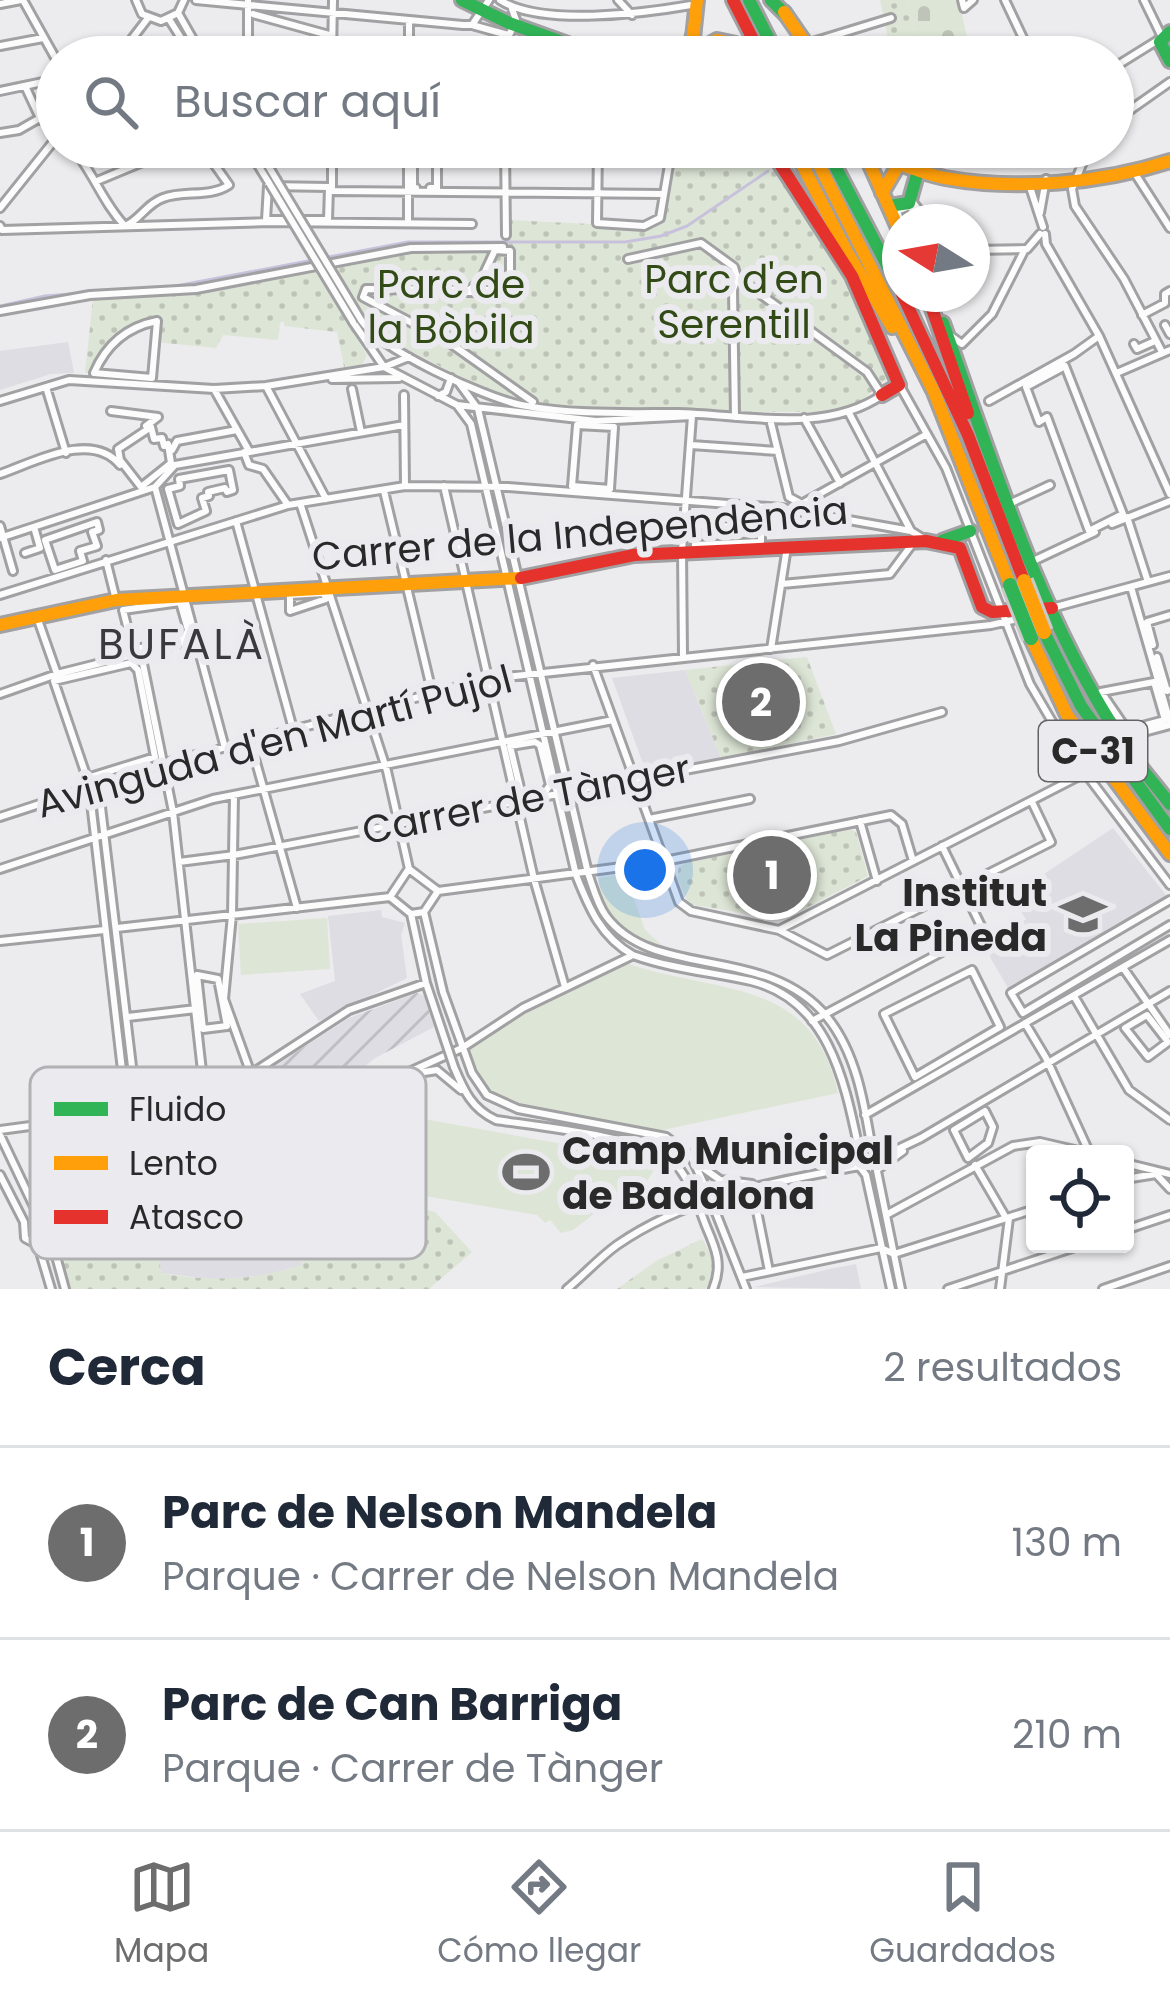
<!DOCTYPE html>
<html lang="es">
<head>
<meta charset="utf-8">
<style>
	body { margin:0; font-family:Poppins,sans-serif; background:#f6f6f7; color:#1f2937 }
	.controls { position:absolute; right:36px; bottom:36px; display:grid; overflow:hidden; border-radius:12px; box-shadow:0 3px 9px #0004 }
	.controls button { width:108px; height:108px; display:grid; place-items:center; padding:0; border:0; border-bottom:3px solid #e0e1e3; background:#fff; color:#1f2937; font:60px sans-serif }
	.compass { position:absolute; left:882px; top:204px; width:108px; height:108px; border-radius:50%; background:#fff; box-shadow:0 3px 9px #0004; rotate:281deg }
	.you { position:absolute; left:645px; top:870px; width:42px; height:42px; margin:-30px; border:9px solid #fff; border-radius:50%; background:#1a73e8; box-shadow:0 0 0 18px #1a73e833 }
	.badge { display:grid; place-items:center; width:78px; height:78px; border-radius:50%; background:#6d6d6e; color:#fff; font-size:39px; font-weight:700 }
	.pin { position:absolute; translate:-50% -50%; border:6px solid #fff; box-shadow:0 3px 12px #0006 }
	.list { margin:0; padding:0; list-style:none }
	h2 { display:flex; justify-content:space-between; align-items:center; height:156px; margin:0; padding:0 48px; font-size:51px }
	h2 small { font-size:39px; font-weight:400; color:#747a83 }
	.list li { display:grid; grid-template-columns:78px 1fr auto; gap:36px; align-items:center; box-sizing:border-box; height:192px; padding:0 48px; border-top:3px solid #e0e1e3 }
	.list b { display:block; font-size:45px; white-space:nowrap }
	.list p { margin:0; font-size:39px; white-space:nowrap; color:#747a83 }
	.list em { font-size:39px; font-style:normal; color:#747a83 }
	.icon { flex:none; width:66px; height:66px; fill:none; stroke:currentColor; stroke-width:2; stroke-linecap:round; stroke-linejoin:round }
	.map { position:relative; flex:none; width:1170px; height:1289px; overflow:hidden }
	.search { position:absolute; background:#fff; box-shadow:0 3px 9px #0004; left:36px; right:36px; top:36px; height:132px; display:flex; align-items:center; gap:30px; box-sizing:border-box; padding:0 42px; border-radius:66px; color:#747a83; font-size:45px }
	.sheet { height:540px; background:#fff }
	nav { display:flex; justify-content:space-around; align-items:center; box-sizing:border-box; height:168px; border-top:3px solid #e0e1e3; background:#fff; font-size:33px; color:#747a83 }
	nav a { display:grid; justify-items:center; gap:6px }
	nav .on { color:#6d6d6e }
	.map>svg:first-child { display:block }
</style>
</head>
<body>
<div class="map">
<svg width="1170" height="1289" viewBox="0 0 1170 1289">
	<defs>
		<pattern id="industrial-furrows" width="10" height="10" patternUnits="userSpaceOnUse" patternTransform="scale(3)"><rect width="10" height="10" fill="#dedde3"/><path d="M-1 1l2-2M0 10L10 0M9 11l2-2" fill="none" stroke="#bebec3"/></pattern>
		<pattern id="cemetery-stones" width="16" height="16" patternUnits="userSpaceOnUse" patternTransform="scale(3)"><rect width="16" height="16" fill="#dde6d6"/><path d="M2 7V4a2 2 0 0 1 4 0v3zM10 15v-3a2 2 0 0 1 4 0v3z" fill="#bec5b8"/></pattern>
		<pattern id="park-dots" width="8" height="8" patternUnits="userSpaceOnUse" patternTransform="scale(3)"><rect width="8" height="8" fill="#dde6d6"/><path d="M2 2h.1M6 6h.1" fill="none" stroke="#bec5b8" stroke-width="1.8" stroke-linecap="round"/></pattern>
	</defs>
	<rect width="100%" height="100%" fill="#ecebed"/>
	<!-- built -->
	<path fill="#dedde3" d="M68,342l6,31 -23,1 -51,16v-39z
		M685,670l36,88 -69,11 -10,-8 -30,-83z
		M1113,828l56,71 -158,94 -21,-36v-13l36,-25 -7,-10 7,-23z
		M381,910l1,7 23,6 -4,12 6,43 -88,43 -19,-27 35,-13 -7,-65z
		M260,1194l43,71 -37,10 -49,5 -56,-7 -6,-47 45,-9z
		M856,1264l5,25 -107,-2 76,-18z"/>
	<!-- industrial -->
	<path fill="url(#industrial-furrows)" d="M417,993l7,3 10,31 -59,31 -88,73 -19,-34 -6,-23 87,-56z"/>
	<!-- green -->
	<path fill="#dde6d6" d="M625,873l20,57 21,19c-31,-10 -70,-35 -67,-71z
		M327,918l3,51 -89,6 -3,-51z
		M626,963c90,32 186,12 212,130l-180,38 -159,-32 -20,-20 -12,-31 91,-54z
		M418,1118l206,37 28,6 3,7 -9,15 -34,17 -39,30 -12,3 -11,-13 -5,3 -8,-8 -124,-21 -29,-44 2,-13z"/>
	<!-- cemetery -->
	<path fill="url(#cemetery-stones)" d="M907,0h52l12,57h-51z"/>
	<!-- park -->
	<path fill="url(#park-dots)" d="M880,0h27l13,57h-28z
		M674,147h93l91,148 36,88 -9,-3 -24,21 -34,11 -231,-1 -67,-7 -40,-12 -113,-59 -42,-68 74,-15 101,1 -1,-31 145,7 10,-9z
		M314,268l53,87 -5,10 -18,2 -7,-35 -53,-6v-5l-4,2 -2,17 -55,-5 -7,13 -61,-6 1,-21 -41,19 -21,33h-9l8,-74 96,-7z
		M807,657l29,77 -115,24 -36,-88z
		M850,829l6,3 12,44 -85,44 -94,-16 -12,-26 2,-11 7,-4z
		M390,1163l31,45 14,4 37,40 -43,37h-359l-14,-44v-7l99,-12 6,47c48,9 97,8 142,-9l-27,-43 28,15 40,-29z
		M702,1239c11,17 15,30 5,50h-90l39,-28z"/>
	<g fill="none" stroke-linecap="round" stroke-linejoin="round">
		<!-- stream -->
		<path stroke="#c7c1dc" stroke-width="3" d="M0,306l45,-10 131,-10 232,-44h217l36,-6 26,-10 81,-55"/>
		<defs>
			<path id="street" d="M23,0l34,61
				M136,0l6,14 19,7 17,-8 6,-13
				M196,0l267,25h9l17,-25
				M248,0v57
				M500,0c41,27 145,13 191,5
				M618,0l14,15
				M962,0l2,8 9,-8
				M1005,0l27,57
				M1144,0l18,37
				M0,4l21,-4
				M178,13l25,44
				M253,14l76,21
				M169,19l24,38
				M472,25l36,10
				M806,44l85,-26
				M0,46l43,-8
				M248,49l84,1
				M118,57l30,-39
				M332,57l1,-57
				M409,57v-37
				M506,57l1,-17 9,-20 -4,-11
				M1113,68l45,-28
				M25,86l15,32 17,13
				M0,91l57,-12
				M1113,122l57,-40
				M0,133l19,-3 21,-12
				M72,147c21,25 31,56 53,79 15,-6 21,-22 38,-28 22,-8 46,0 66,-13l-27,-38
				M247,147l22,36
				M257,147l19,32
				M413,147v41h3
				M505,147l1,88
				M598,147l-1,76 47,3 16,-8 12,-71
				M1089,147l-17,42 3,17 49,73 38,73
				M904,165v-18
				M1134,172l36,56
				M97,181l65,-27 47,-7
				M1029,184l14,43
				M268,186l61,1 -1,33h-62z
				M430,188h7v-41
				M332,189v-42
				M332,191l332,3
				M912,201l16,21
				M0,208l57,-71
				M1040,213l6,-34
				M901,222l-4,-11 13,-5 11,16
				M408,223v-76
				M0,226l2,4 267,-8 203,2
				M1045,234l1,10 53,92 71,158
				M1027,249l13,-15
				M495,250l15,1v42l-43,-1 14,-12z
				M507,290l-141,-1 -3,8 87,46 83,59
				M0,311l90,-16 106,-6 215,-41 92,-1
				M1142,315l23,-12v-9l5,-3
				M361,320c19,30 123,77 160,85 51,10 103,8 156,8 65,1 147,22 205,-18l-15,-23 -130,-95 -3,-10 -33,-24 -73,16
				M157,321l-5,57 -58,-5c12,-28 32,-46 63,-52z
				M353,322l31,45 73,38 139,16 96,-5
				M1165,325l5,9
				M951,336l11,8 30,-30 33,-65 -53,1
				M1134,344l3,5 18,-8
				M1065,366l58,148 -34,17 -42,-114 -8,5 -13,-35z
				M1119,372l51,-22
				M332,379l67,-1
				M459,383l19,26 110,464c5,14 9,31 18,43 48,65 161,27 221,101 31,38 38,92 46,139
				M266,386l60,113
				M900,386l46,82 84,216 41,70 99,131
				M46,387l20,66
				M214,389l35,62
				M352,389l9,43
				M404,395l1,91
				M438,396l8,-4 5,-14
				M0,401l69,-21 145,9 52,-3 118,-19 25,-10
				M989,401l85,-47 25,-18
				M457,405l14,19 105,451c13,33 25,62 57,80 39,14 78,17 118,26 82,20 95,109 110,178
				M111,411l47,6 -12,9
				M849,413l62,118
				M735,417l-2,-127 4,-12
				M804,418l36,65
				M770,419l19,78 13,7
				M577,425l37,2 -4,62 -38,-3z
				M151,427l3,12 8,-1 2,8 4,-2 3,19 -30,24 -21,-27 -2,-11z
				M691,445l87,6
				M172,450l5,-9 60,-11
				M244,452l5,13 14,4 25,36
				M229,470l4,20 -6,2 -2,-4 -17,4 1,4 -7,2 4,13 -28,13 -10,-35 12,-3 -1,-7z
				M0,474c35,-12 92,-44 120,-9
				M444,486l90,393 31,108
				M155,487l70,261
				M155,487l20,-22 229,-40
				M384,491l48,201
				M300,503l87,268 22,98
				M1009,504l41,-19
				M800,511l5,-9 122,-68
				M1127,517l21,65
				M236,521l57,208
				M97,522l2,8 -7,2 5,14 -17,5 3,10 -28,9 -10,-30z
				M1112,524l58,-23
				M698,525l63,3v14l-66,3z
				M0,526l13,45
				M0,538l155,-51
				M25,553l15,-5 -6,-21
				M106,560l10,40
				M1031,562l64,-30
				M782,584l108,-10 23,-31
				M1131,587l39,135
				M324,593l2,6 -36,12v-16z
				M0,595l288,-90 117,-19 103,1 273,21 130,23 13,8
				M180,602l8,28 -3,7 -52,13 -10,-40z
				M1052,608l118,-32
				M37,617l20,57
				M1153,645l-6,-23 23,-7
				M771,649l16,-102
				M141,654l32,158 32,286
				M683,656l-1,-105 10,-135
				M1157,657l10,34 3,-1
				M131,663l7,7 17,87 -68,21 -33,-97z
				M593,665l86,237 12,9 88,19 306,-157
				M1154,682l11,38 -38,10 -26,-38z
				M0,694l57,-20 139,-35
				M1121,738l49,-13
				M250,741l47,167
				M535,742l5,3 10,40 -5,7 -23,4 -12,-50z
				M98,782l52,435
				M89,785l50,432
				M234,796l-2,119 -8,84 27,75 46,84
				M0,817l165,-54 323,-84 503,-54 31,-7
				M649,819l101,-20
				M860,821l17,60
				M179,862l55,-7 605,-114 103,-29
				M0,869l213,-70 400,-79
				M409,869l29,22
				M408,870l-18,27 21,17 13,-2 14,-21
				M438,891l222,-29 231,-47 11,9 11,37
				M1170,900l-159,93 12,20 147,-88
				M424,912l19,80 29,81 15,22 31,14 148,28 25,19 13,28
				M411,914l15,69 19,57
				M117,928l273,-31
				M779,930l48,25 216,-109 8,-4 -19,-40
				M0,941l104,-11
				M1124,969l46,66
				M972,970l28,57 -85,50 -31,-63z
				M197,975l21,4 9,47 -24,3z
				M1074,996l55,94 41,30
				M1147,1015l21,27 -20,15 -23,-29z
				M128,1017l68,-8
				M812,1021l171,-91 -41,-84
				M1025,1023l21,35 44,96
				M454,1067c10,24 18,42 42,53 40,6 146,17 175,40 18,15 27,45 35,66 10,23 17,39 7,63
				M405,1075l32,-5 24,20
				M985,1111l8,16 -5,16 -20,15 -14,-28z
				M865,1115l305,-175
				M0,1130l171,-23 34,-9 46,-24 98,-64 77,-27
				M0,1135l37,78
				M877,1159l44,-21 249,-147
				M1125,1163l45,11
				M699,1165l21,15 32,4
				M975,1165l31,53
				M859,1166l7,9 25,114
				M878,1169l25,-18
				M877,1171l24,118
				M0,1175l24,47 1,16 13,7
				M1125,1179l31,-5 14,15
				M757,1211l12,60
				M37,1213l12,4 5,12
				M716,1213l30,76
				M886,1215l127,-69 27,-4 52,12
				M54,1229l96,-12 83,-21 64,-38 99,-80 66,-30 61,-40 108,-52
				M1125,1230l45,-15
				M51,1238l14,51
				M38,1245l13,44
				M894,1254l141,-45
				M742,1277l139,-29 13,6
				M567,1289c17,-14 32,-31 50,-44 72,-50 158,-63 242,-79
				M948,1289l136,-45
				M1000,1289l9,-71
				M1103,1289l67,-23"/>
			<path id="fast" d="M462,0l47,23 95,34
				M749,0l29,57
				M771,0l14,14
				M1170,32l-10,10 10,19
				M825,147l75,143
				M889,206l20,-3 9,-32
				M943,323c50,141 95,288 177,415 14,23 33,44 50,66
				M942,541l28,-10
				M1044,632l37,74 89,123"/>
			<path id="slow" d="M784,12l31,45
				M693,38l4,-38
				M688,57l5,-22
				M699,57l6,-10 12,-7 19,4 9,13
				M793,147l54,105 45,75
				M810,147l124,245 76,193
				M855,147c30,10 59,25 90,31 71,13 157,5 225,-17
				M863,149l37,83
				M882,193l17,-29
				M0,625l116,-25 405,-22
				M1031,638l36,77 103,139"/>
			<path id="jam" d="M733,0l29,57
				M769,147l83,129 47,109 -17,10
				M902,294l66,141 56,146
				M927,294l41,119
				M521,578l113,-23 292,-14 34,7 22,59 10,5 60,-4"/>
		</defs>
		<!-- street casing -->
		<use href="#street" stroke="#a1a0a2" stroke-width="12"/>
		<!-- fast casing -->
		<use href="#fast" stroke="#a1a0a2" stroke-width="18"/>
		<!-- slow casing -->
		<use href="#slow" stroke="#a1a0a2" stroke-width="18"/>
		<!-- jam casing -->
		<use href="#jam" stroke="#a1a0a2" stroke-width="18"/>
		<!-- street -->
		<use href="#street" stroke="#fcfcfc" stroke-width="6"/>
		<!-- fast -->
		<use href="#fast" stroke="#30b455" stroke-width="12"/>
		<!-- slow -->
		<use href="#slow" stroke="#ff9f0a" stroke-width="12"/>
		<!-- jam -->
		<use href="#jam" stroke="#e5322d" stroke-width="12"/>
		<defs>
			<path id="street-bridge" d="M276,179l85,141
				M269,183l84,139
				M445,1040l9,27
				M704,1184l12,29"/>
			<path id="fast-bridge" d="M1010,585l21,53"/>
			<path id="slow-bridge" d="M1024,581l20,51"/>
		</defs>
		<!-- street-bridge casing -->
		<use href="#street-bridge" stroke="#a1a0a2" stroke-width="12" stroke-linecap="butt"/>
		<!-- fast-bridge casing -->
		<use href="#fast-bridge" stroke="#c9c9ca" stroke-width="20" stroke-linecap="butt"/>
		<!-- slow-bridge casing -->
		<use href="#slow-bridge" stroke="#c9c9ca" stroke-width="20" stroke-linecap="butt"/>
		<!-- street-bridge -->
		<use href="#street-bridge" stroke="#fcfcfc" stroke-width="6"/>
		<!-- fast-bridge -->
		<use href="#fast-bridge" stroke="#30b455" stroke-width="14"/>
		<!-- slow-bridge -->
		<use href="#slow-bridge" stroke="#ff9f0a" stroke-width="14"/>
	</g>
	<!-- icons -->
	<defs>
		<symbol id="school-bare" viewBox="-9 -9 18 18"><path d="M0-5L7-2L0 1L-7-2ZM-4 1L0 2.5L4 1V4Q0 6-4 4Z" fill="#6d6d6e" stroke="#ebeaee" stroke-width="2.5" paint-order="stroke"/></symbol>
		<symbol id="stadium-bare" viewBox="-9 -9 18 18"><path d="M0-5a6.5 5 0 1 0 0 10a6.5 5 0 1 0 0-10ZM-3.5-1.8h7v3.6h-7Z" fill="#6d6d6e" stroke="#ebeaee" stroke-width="2.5" paint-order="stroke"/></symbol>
	</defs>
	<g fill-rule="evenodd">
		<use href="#school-bare" x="1050" y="881" width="66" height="66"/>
		<use href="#stadium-bare" x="493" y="1139" width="66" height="66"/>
	</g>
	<g text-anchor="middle" stroke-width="12" stroke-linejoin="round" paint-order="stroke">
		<!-- shield labels -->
		<rect fill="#ebeaee" stroke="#636365" stroke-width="3" x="1039" y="721" width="108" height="60" rx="9"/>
		<g font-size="36" font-weight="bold" fill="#29292a">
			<text x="1093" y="764">C-31</text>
		</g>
		<!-- park labels -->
		<g font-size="39" fill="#314a16" stroke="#ebeaee">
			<text x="734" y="293">Parc d'en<tspan x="734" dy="45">Serentill</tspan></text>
			<text x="451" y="298">Parc de<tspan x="451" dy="45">la Bòbila</tspan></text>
		</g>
		<!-- street labels -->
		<g font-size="39" fill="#29292a" stroke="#ebeaee">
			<text transform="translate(580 533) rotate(-5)" y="14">Carrer de la Independència</text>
			<text transform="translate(274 741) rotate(-15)" y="14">Avinguda d'en Martí Pujol</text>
			<text transform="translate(526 799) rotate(-11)" y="14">Carrer de Tànger</text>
		</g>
		<!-- poi labels -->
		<g font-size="39" font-weight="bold" fill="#29292a" stroke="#ebeaee" text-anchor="end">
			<text x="1047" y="906">Institut<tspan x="1047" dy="45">La Pineda</tspan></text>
			<text x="562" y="1164" text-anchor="start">Camp Municipal<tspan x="562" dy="45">de Badalona</tspan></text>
		</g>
		<!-- neighbourhood labels -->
		<g font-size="42" letter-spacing="3" fill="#3a3a3d" stroke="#ebeaee">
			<text x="182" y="659">BUFALÀ</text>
		</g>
	</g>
	<!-- legend -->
	<rect x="30" y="1067" width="396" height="192" rx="18" fill="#ebeaee" stroke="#b1b0b3" stroke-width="3"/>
	<rect x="54" y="1102" width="54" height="14" fill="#30b455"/>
	<rect x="54" y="1156" width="54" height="14" fill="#ff9f0a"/>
	<rect x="54" y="1210" width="54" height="14" fill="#e5322d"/>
	<g font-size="33" fill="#29292a">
		<text x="129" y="1121">Fluido</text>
		<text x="129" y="1175">Lento</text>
		<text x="129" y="1229">Atasco</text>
	</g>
</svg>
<div class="controls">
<button><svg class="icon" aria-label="locate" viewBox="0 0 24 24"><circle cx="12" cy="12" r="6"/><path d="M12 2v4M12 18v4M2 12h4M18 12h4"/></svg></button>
</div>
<svg class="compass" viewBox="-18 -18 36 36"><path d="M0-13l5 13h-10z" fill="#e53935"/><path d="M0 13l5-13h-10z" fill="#747a83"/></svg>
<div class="you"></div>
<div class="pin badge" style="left:772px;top:875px">1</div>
<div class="pin badge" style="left:761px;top:702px">2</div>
<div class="search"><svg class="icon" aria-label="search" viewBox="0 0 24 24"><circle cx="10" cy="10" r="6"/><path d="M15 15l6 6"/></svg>Buscar aquí</div>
</div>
<section class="sheet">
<h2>Cerca<small>2 resultados</small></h2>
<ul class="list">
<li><span class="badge">1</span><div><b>Parc de Nelson Mandela</b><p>Parque · Carrer de Nelson Mandela</p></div><em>130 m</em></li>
<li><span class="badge">2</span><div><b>Parc de Can Barriga</b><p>Parque · Carrer de Tànger</p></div><em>210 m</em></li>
</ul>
</section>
<nav>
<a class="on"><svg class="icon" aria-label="map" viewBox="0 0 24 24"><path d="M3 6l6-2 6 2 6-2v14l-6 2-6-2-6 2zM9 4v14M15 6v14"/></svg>Mapa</a>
<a><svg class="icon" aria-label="directions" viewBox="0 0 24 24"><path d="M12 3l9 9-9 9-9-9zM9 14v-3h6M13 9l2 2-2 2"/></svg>Cómo llegar</a>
<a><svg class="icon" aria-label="saved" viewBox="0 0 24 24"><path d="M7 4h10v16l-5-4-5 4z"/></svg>Guardados</a>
</nav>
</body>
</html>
